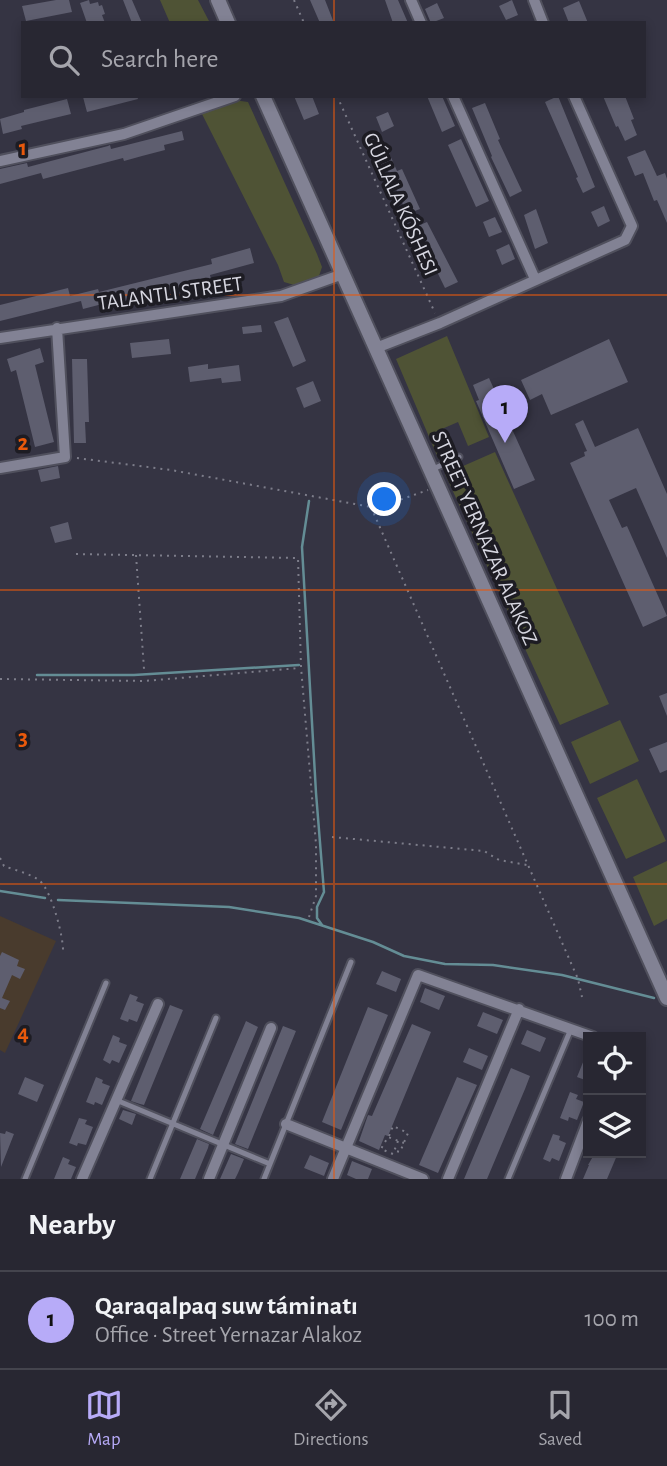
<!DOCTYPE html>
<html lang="en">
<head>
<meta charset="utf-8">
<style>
	body { margin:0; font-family:"Alegreya Sans",sans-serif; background:#34333e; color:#f1f3f6 }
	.controls { position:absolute; right:21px; bottom:21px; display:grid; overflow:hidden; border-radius:0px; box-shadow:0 4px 10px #0003 }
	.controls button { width:63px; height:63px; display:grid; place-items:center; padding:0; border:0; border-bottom:2px solid #44444d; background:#282732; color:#f1f3f6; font:35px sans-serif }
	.you { position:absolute; left:385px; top:500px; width:24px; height:24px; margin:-18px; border:5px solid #fff; border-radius:50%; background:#1a73e8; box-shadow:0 0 0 10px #1a73e833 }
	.badge { display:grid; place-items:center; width:46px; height:46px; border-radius:50%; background:#b7abf8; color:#111; font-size:23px; font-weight:700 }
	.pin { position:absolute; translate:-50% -58px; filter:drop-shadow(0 2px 4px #0008) }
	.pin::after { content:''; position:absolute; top:37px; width:24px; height:21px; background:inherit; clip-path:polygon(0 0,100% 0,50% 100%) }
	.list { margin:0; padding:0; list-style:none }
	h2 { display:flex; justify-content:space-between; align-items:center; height:91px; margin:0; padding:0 28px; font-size:30px }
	h2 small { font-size:23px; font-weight:400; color:#a5a5ac }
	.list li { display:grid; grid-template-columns:46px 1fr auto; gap:21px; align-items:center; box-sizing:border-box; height:98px; padding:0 28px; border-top:2px solid #44444d }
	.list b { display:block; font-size:26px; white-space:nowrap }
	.list p { margin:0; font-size:23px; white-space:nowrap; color:#a5a5ac }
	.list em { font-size:23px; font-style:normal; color:#a5a5ac }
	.icon { flex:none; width:38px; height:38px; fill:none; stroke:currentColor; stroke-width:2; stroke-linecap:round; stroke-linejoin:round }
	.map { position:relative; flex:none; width:667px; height:1179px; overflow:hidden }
	.search { position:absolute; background:#282732; box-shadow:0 4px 10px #0003; left:21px; right:21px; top:21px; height:77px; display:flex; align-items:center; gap:18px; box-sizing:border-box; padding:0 24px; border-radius:0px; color:#a5a5ac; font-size:26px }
	.sheet { height:189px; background:#282732 }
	nav { display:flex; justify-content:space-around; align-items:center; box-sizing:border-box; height:98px; border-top:2px solid #44444d; background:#282732; font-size:19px; color:#a5a5ac }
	nav a { display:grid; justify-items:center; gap:4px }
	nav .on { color:#b7abf8 }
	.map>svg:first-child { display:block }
</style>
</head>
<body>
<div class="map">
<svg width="667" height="1179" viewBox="0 0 667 1179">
	<rect width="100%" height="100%" fill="#353443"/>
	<!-- education -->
	<path fill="#493b2d" d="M0,916l56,25 -51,112 -5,-3z"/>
	<!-- green -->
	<path fill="#4f5335" d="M160,0h38l12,23h-40z
		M234,100l14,2 69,152 5,13 -3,9 -25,9 -10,-3 -6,-17 -76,-151z
		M447,336l42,101 -21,9 -10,-24 -23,10 9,24 -6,2 -42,-99z
		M495,452l114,252 -49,21 -115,-251z
		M620,720l19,41 -49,23 -19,-42z
		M637,779l29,62 -40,18 -29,-61z
		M667,861v58l-13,7 -21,-49z"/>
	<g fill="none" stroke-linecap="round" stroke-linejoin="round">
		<!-- stream -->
		<path stroke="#648d95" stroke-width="2.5" d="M309,501l-7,46 14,246 8,99 -7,15v11l5,7
			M37,675h97l165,-10
			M0,891l45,7
			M58,900l171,7 70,11 74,24 31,14 41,8 48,1 69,10 92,23"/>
	</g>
	<!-- building -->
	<path fill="#5e5e6f" d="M56,0h13l3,12 -46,9 -4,-15z
		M89,0l1,4 8,-2 1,4 3,-1 3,9 -3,1 3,8h-18l-7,-20z
		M123,0h9l10,23h-10z
		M310,0h15l9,23h-14z
		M385,0h13l10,23h-15z
		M512,0l6,15 -12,5 -7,-14z
		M579,1l9,22h-19l-6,-15z
		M437,3l7,15 -13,5 -6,-14z
		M87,96h50l1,3 -51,13 -4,-15z
		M294,96h18l7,18 -15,6z
		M427,96h15l13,30 -13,6z
		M558,96l37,91 -12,6 -7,-15 2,-1 -33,-75z
		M603,96h22l9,23 -3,1 6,15 -12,6 -7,-15 -2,1z
		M67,99l4,15 -50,12 1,3 -19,5 -3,-15 24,-7v-2z
		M485,103l15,36 -2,1 24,51 -12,6 -19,-40 1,-1 -20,-48z
		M388,112l6,14 -12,6 -6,-15z
		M182,131l2,9 -20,5 1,5 -23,6 -18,5 -1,-3 -80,21 -2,-6 -41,11v-15l27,-6 1,4 80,-21 2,-1 1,4z
		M461,139l28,62 -13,6 -28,-62z
		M386,146l11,25 5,-2 18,40 -13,5 -22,-50 -5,2 -6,-14z
		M645,150l12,26 8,-3 2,6v44l-10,-23 -3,1 -11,-28 -8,3 -8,-19z
		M604,206l6,15 -12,6 -7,-15z
		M536,209l12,34 -13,6 -11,-34z
		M495,217l7,15 -13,5 -6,-15z
		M427,222l31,60 -13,6 -30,-61z
		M509,244l6,15 -13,6 -6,-15z
		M250,248l4,15 -44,12 1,5 -101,25v-3l-27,7 -2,-8 -81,20v-16l68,-17 2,8 28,-7 1,3 113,-28 -1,-5z
		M288,317l18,44 -13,6 -19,-45z
		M261,325l1,7 -19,2 -1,-7z
		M169,339l2,15 -39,4 -2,-15z
		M609,339l19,43 -77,33 -9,-21 -12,6 -9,-20z
		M40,348l4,14 -9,3 19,77 -19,5 -19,-77 -5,2 -4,-13z
		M72,359h15l2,63h-4l1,21h-12z
		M208,364v5l31,-4 2,16 -19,2 -1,-5 -31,4 -2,-15z
		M489,378l46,102 -21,9 -38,-88 3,-1 -6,-15z
		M313,381l8,20 -17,7 -8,-20z
		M583,420l12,27 43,-19 29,66v64l-31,-70 -27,12 13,28 5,-2 40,90 -24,11 -73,-164 15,-7 -1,-4 3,-1 -12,-27z
		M58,466l2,12 -19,4 -3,-12z
		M68,522l4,17 -17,4 -5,-16z
		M667,693v23l-8,-20z
		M667,742v28l-7,3 -11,-24z
		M2,952l17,8 -2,6 8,3 -5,10 -8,-4 -10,23 8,3 -5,9 -5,-2v-52z
		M382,971l19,8 -5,13 -20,-8z
		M425,988l20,8 -6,14 -19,-8z
		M130,994l8,3 -2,4 8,3 -7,18 -8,-3 -1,3 -8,-3z
		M170,1005l13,5 -39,95 -4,-1 -9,-3z
		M368,1007l20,8 -47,115 -19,-8z
		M483,1012l20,8 -6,14 -20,-8z
		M246,1021l12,6 -45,108 -13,-6z
		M412,1024l19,8 -43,104 -3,-1 -6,15 -20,-9 9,-26 4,1z
		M283,1026l13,5 -48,118 -13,-5z
		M527,1030l19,8 -6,14 -19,-8z
		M113,1035l7,3 -1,4 8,3 -8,18 -7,-3 -2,4 -7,-4z
		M469,1048l19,8 -6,14 -19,-8z
		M588,1050v27l-2,-1 -1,4 -8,-3z
		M511,1068l19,8 -5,13 -38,90h-23z
		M25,1077l19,8 -7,17 -19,-8z
		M96,1077l7,3 -1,3 8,3 -8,19 -7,-3 -1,3 -8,-3z
		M457,1077l20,8 -39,88 -19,-8z
		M570,1092l8,3 -2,4 8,3 -7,18 -8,-3 -1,4 -8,-3z
		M123,1110l13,4 -4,11 -13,-6z
		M79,1118l8,2 -2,4 8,3 -7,18 -8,-2 -1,3 -8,-3z
		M6,1131l8,3 -13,33 -1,-34 5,1z
		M553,1134l7,2 -1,4 7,3 -7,18 -7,-3 -2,4 -7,-3z
		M197,1139l12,5 -1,4 -13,31h-15z
		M595,1153h23l-11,26h-24l6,-14h-1z
		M231,1154l13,5 -6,14 -3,6h-15z
		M310,1155l19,8 -5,13 -20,-8z
		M63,1157l7,3 -2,4 8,3 -5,12h-17z
		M352,1161l20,8 -4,10h-12l-9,-4z"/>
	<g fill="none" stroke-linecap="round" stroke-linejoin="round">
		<defs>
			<path id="lane" d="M431,470l28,-13
				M116,1100l154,64
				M25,1179l81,-196
				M150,1179l66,-161
				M264,1179l87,-217
				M508,1179l63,-150"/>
			<path id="street" d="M411,0l10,23
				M534,0l9,23
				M453,96l82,183
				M0,161l124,-27 111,-38
				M0,338l281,-42 62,-22
				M376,348l64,-25 185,-83 7,-14 -58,-130
				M0,468l65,-11 -8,-129
				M286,1124l137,55
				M82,1179l76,-175
				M209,1179l62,-151
				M333,1179l85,-204 175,62
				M448,1179l71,-170
				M566,1179l22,-58"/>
			<path id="secondary" d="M218,0l10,23
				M263,96l404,902"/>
		</defs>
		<!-- lane casing -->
		<use href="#lane" stroke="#50505d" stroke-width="9"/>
		<!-- street casing -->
		<use href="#street" stroke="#50505d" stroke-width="14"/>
		<!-- secondary casing -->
		<use href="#secondary" stroke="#50505d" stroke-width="18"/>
		<!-- path -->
		<path stroke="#7d7d8a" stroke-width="2" stroke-dasharray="2 5" stroke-linecap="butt" d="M294,0l10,23
			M337,96l98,217
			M77,458l94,12 200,37 17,-3 40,-14
			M371,507l207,472 4,18
			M76,554l222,4 3,109 15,177v52l-7,21
			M136,555l8,114
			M0,679l144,2 156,-13
			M332,837l152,14 15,9 28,5
			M0,858l4,8c10,4 28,8 36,15 12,11 24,57 23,72
			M389,1136l4,-10 15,7 -8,19 -4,-1
			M398,1141l-5,13 -12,-5 7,-12 16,6"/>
		<!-- lane -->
		<use href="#lane" stroke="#828294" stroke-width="5"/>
		<!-- street -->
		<use href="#street" stroke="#828294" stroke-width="10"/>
		<!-- secondary -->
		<use href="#secondary" stroke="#828294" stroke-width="14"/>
	</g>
	<!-- grid -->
	<path fill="none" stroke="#e8590c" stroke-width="2" stroke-opacity="0.55" d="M334,0v23M334,96v1083M0,295h667M0,590h667M0,884h667"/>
	<g text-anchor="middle" stroke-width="7" stroke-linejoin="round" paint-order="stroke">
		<!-- street labels -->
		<g font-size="21" fill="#d7d7e1" stroke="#1d1c23">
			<text transform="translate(401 204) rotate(66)" y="7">GÚLLALA KÓSHESI</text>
			<text transform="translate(170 293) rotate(-8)" y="7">TALANTLI STREET</text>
			<text transform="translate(485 538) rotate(66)" y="7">STREET YERNAZAR ALAKOZ</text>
		</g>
	</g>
	<g font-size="23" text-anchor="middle" font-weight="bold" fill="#e8590c" stroke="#1d1c23" stroke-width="7" stroke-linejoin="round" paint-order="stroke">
		<text x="23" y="155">1</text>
		<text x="23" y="450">2</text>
		<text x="23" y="745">3</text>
		<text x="23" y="1040">4</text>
	</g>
</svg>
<div class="controls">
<button><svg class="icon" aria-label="locate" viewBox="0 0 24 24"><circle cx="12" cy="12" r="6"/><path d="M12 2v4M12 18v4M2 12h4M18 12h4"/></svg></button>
<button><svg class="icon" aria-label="layers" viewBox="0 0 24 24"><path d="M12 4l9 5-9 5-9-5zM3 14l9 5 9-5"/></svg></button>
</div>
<div class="you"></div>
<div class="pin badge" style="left:505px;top:443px">1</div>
<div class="search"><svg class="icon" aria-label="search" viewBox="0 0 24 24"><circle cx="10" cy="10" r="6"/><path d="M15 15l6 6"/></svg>Search here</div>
</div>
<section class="sheet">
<h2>Nearby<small></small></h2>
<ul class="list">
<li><span class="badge">1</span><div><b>Qaraqalpaq suw táminatı</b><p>Office · Street Yernazar Alakoz</p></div><em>100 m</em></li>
</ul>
</section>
<nav>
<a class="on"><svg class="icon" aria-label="map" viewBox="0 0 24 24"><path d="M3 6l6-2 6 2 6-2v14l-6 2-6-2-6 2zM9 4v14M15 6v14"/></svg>Map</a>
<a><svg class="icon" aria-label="directions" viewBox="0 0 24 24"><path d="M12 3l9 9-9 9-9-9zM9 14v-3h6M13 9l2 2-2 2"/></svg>Directions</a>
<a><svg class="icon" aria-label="saved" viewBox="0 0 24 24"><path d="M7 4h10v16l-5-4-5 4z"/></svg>Saved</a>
</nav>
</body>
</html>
